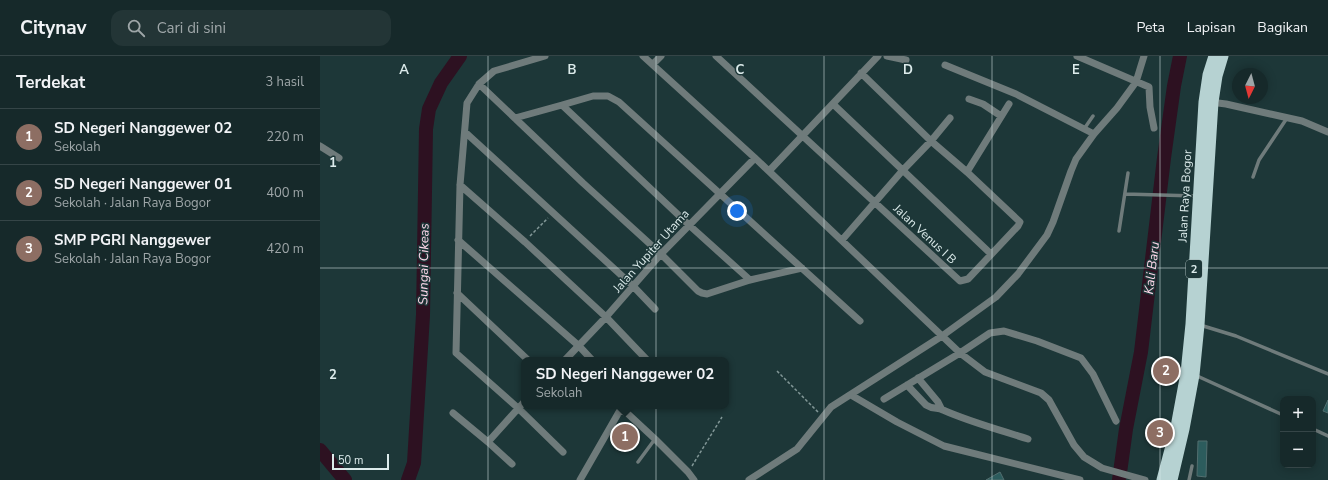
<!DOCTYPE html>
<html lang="id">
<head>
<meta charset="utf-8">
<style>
	body { margin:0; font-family:"Nunito Sans",sans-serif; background:#233536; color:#f1f3f6 }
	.controls { position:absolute; right:12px; bottom:12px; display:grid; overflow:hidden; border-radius:8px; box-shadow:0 2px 10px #0003 }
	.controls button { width:36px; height:36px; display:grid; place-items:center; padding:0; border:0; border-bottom:1px solid #354547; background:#16292a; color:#f1f3f6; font:20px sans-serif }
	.compass { position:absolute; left:912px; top:12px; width:36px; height:36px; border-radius:50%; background:#16292a; box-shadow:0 2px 10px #0003; rotate:186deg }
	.scale { position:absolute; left:12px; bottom:10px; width:57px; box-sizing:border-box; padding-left:4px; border:2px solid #dcebeb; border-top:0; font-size:11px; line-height:14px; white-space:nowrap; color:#dcebeb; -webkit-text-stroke:3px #1d3738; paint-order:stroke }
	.you { position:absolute; left:417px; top:155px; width:14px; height:14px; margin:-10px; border:3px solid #fff; border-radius:50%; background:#1a73e8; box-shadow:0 0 0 6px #1a73e833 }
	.badge { display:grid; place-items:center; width:26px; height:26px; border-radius:50%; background:#f98fc9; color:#fff; font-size:13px; font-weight:700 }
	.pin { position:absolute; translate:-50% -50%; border:2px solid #fff; box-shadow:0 1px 4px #0006 }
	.popup { position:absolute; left:201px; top:301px; width:208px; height:52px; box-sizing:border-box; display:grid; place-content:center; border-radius:8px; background:#16292a; filter:drop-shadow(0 1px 3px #0005); font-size:13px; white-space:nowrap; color:#9ea6a8 }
	.popup b { font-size:15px; color:#f1f3f6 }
	.popup::after { content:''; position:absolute; left:50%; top:100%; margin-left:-8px; border:8px solid transparent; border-top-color:#16292a }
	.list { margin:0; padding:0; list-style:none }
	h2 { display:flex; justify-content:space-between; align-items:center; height:52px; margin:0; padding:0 16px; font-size:17px }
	h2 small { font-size:13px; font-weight:400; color:#9ea6a8 }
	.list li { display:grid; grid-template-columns:26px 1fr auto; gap:12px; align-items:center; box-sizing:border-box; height:56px; padding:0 16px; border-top:1px solid #354547 }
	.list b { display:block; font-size:15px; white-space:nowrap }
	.list p { margin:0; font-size:13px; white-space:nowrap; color:#9ea6a8 }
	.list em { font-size:13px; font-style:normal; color:#9ea6a8 }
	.icon { flex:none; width:22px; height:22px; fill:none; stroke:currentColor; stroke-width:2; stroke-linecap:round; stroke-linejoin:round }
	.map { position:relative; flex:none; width:1008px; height:424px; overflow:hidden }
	header { display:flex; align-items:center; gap:24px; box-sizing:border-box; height:56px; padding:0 20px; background:#16292a; border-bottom:1px solid #354547 }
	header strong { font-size:19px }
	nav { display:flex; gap:22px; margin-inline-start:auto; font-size:14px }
	.search { width:280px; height:36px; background:#233536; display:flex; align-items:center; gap:10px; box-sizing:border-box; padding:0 14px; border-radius:12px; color:#9ea6a8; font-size:15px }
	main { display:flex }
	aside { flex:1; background:#16292a }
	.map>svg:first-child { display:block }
</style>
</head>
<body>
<header>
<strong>Citynav</strong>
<div class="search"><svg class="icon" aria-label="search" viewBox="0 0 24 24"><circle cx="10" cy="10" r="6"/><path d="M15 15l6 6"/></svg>Cari di sini</div>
<nav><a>Peta</a><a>Lapisan</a><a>Bagikan</a></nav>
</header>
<main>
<aside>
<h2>Terdekat<small>3 hasil</small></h2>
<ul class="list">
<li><span class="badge" style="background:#8d6e63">1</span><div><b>SD Negeri Nanggewer 02</b><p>Sekolah</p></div><em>220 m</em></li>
<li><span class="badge" style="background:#8d6e63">2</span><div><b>SD Negeri Nanggewer 01</b><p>Sekolah · Jalan Raya Bogor</p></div><em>400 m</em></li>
<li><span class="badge" style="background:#8d6e63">3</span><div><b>SMP PGRI Nanggewer</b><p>Sekolah · Jalan Raya Bogor</p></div><em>420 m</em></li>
</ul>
</aside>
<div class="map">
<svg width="1008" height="424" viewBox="0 0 1008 424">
	<rect width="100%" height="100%" fill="#1d3738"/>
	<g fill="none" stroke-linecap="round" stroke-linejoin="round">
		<!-- river -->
		<path stroke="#2d1121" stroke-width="14" d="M0,394l25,30
			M88,424l6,-17 9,-148 3,-186 3,-20 12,-26 19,-27
			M799,424l7,-51 15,-77 23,-194 10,-72 6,-30"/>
	</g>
	<!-- building -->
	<path fill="#2c5c5d" stroke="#526e6f" d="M1008,344v13l-5,-2z
		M878,385h9l-1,36 -9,-1z
		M680,416l4,8h-18z"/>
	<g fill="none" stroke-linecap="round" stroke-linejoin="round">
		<!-- path -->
		<path stroke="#829797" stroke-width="1.5" stroke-dasharray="3 2" stroke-linecap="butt" d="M210,180l18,-18
			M457,315l41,41
			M372,410l30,-49"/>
		<!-- service -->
		<path stroke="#6f7b7b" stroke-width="3.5" d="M764,73l9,-13
			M933,121l6,-17 28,-42
			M805,138l71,2
			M799,175l9,-58
			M880,269l36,11 92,38
			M875,319l88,40
			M993,373l15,7
			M318,406l17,-23
			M869,424l3,-14"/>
		<!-- minor -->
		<path stroke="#6f7b7b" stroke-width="7" d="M225,0l-51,15 -15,13 -12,19 -7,82 -4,168 62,55 45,44
			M323,0l112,102 205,195 25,19 56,21 8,7 25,45 10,12 18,11 43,12
			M396,0l244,225 8,-2 50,-53 2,-4 -53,-50 -36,-31 -70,-68
			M567,0l19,4
			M757,0l72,31 1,20 4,21
			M333,8l8,-8
			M625,9l71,29 78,40
			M159,28l104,99 78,71 37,37 4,2 5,1 43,-14 52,-12
			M649,43l14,5 18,12
			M890,46l16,2 76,17 26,11
			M513,48l158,150
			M242,49l31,-9h15l11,6 241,219
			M195,62l47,-13 127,120 61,55
			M145,76l168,154 22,23
			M0,90l19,12
			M449,115l109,-115
			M647,116l42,-68
			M140,129l65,57 81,75 41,43
			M138,184l121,106 13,14
			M522,184l61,-70 28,-29 19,-23
			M137,237l71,67
			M245,304l41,-43 55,-63 94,-96
			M598,322l20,24 3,6
			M587,329l19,20c8,5 11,2 17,5 27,12 57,20 85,29
			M531,339l46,27 47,24 136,34
			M564,343l76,-46 30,-20 14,-2 33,10 44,17 12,16 23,47
			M133,357l35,29 24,22
			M168,386l36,-40
			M260,424l39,-68 4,-1 4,2 28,26 33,33 6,8
			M429,424l48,-31 34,-42 111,-71 54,-39 22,-23 29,-39 6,-13 18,-51 5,-12 18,-25 23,-26 19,-26 8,-26"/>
		<!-- trunk -->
		<path stroke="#b6d2d2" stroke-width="11" d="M842,424l14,-53 10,-54 5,-49 13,-222 4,-27 6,-19
			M852,424l12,-51 10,-54 5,-50 14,-223 4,-26 6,-20"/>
	</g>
	<!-- grid -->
	<path fill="none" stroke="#dcebeb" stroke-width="1" stroke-opacity="0.55" d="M168,0v424M336,0v424M504,0v424M672,0v424M840,0v424M0,212h1008"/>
	<g text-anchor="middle" stroke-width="3" stroke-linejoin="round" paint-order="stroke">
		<!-- shield labels -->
		<rect fill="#1d3738" stroke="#a3b5b5" stroke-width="1" x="866" y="204" width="16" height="18" rx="3"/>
		<g font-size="11" font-weight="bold" fill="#dcebeb">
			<text x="874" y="217">2</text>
		</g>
		<!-- street labels -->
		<g font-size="12" fill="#dcebeb" stroke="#1d3738">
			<text transform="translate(865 140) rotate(-87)" y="4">Jalan Raya Bogor</text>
			<text transform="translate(605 178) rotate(43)" y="4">Jalan Venus I B</text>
			<text transform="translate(331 195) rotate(-48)" y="4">Jalan Yupiter Utama</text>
		</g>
		<!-- water labels -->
		<g font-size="13" font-style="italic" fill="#fed7ea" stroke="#1d3738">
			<text transform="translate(103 208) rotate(-89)" y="5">Sungai Cikeas</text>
			<text transform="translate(831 212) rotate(-83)" y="5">Kali Baru</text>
		</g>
	</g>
	<g font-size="13" text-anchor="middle" font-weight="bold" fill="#dcebeb" stroke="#1d3738" stroke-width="3" stroke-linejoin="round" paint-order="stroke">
		<text x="84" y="18">A</text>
		<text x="252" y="18">B</text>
		<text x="420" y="18">C</text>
		<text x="588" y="18">D</text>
		<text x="756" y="18">E</text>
		<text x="13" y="111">1</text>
		<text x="13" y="323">2</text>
	</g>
</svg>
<div class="controls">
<button>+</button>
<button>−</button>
</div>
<svg class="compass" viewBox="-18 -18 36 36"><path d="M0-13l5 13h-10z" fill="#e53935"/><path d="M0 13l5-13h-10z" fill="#9ea6a8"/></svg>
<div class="scale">50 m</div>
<div class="you"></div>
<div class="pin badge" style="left:305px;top:381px;background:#8d6e63">1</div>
<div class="popup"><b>SD Negeri Nanggewer 02</b>Sekolah</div>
<div class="pin badge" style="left:846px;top:315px;background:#8d6e63">2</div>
<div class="pin badge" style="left:840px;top:377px;background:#8d6e63">3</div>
</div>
</main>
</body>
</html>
